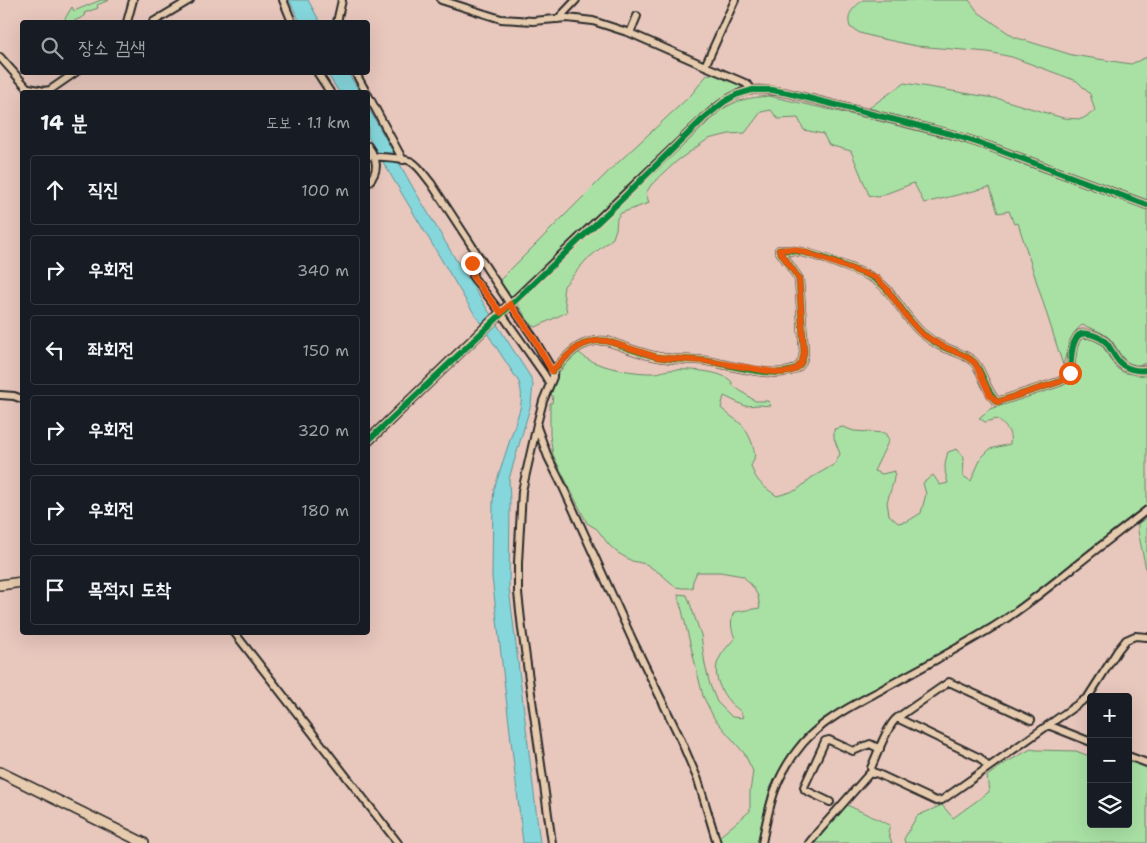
<!DOCTYPE html>
<html lang="ko">
<head>
<meta charset="utf-8">
<style>
	body { margin:0; font-family:"Shantell Sans","Poor Story",sans-serif; background:#242831; color:#f1f3f6 }
	.controls { position:absolute; right:15px; bottom:15px; display:grid; overflow:hidden; border-radius:5px; box-shadow:0 5px 20px #0002 }
	.controls button { width:45px; height:45px; display:grid; place-items:center; padding:0; border:0; border-bottom:1px solid #363941; background:#171b24; color:#f1f3f6; font:25px sans-serif }
	.stop { position:absolute; width:15px; height:15px; margin:-11px; border:4px solid #ea580c; border-radius:50%; background:#fff }
	.stop.end { background:#ea580c; border-color:#fff; box-shadow:0 1px 5px #0008 }
	.list { margin:0; padding:0; list-style:none }
	h2 { display:flex; justify-content:space-between; align-items:center; height:65px; margin:0; padding:0 20px; font-size:21px }
	h2 small { font-size:16px; font-weight:400; color:#9ea1a6 }
	.list li { display:grid; grid-template-columns:32px 1fr auto; gap:15px; align-items:center; box-sizing:border-box; height:70px; margin:0 10px 10px; padding:0 10px; border:1px solid #363941; border-radius:5px }
	.list b { display:block; font-size:19px; white-space:nowrap }
	.list em { font-size:16px; font-style:normal; color:#9ea1a6 }
	.icon { flex:none; width:28px; height:28px; fill:none; stroke:currentColor; stroke-width:2; stroke-linecap:round; stroke-linejoin:round }
	.map { position:relative; flex:none; width:1147px; height:843px; overflow:hidden }
	.search { position:absolute; background:#171b24; box-shadow:0 5px 20px #0002; left:20px; top:20px; width:350px; height:55px; display:flex; align-items:center; gap:12px; box-sizing:border-box; padding:0 18px; border-radius:5px; color:#9ea1a6; font-size:19px }
	.panel { position:absolute; background:#171b24; box-shadow:0 5px 20px #0002; left:20px; top:90px; width:350px; height:545px; border-radius:5px }
	.map>svg:first-child { display:block }
</style>
</head>
<body>
<div class="map">
<svg width="1147" height="843" viewBox="0 0 1147 843">
	<rect width="100%" height="100%" fill="#e8c7bd"/>
	<filter id="ink" filterUnits="userSpaceOnUse"><feTurbulence type="fractalNoise" baseFrequency=".02" numOctaves="2"/><feDisplacementMap in="SourceGraphic" scale="10" xChannelSelector="R" yChannelSelector="G"/><feConvolveMatrix kernelMatrix="1 2 1 2 8 2 1 2 1" color-interpolation-filters="sRGB"/></filter>
	<g filter="url(#ink)">
		<!-- green -->
		<path fill="#a9e1a4" stroke="#6a8668" d="M101,0h8l-12,5 1,3 -14,5 1,3 -13,6h-9l9,-15 2,4z
			M863,0h106l9,12 36,25 58,18 59,9 16,-7v143l-148,-55 -130,-37 35,-25 96,16 63,19 19,1 13,-8 -5,-17 -13,-13 -65,-24 -24,-5 -72,-6 -42,-9 -14,-4 -10,-6c-4,-13 3,-19 13,-27z
			M711,74c6,2 26,6 29,12 1,1 0,3 0,4l-20,10 -20,16 -187,182 -14,-17 111,-111 81,-75 16,-20z
			M769,96l98,22 84,21 37,11 31,13 128,46v154c-4,1 -9,2 -12,2 -16,-3 -17,-20 -27,-28 -8,-6 -17,-9 -26,-12 -12,8 -15,27 -19,40l-45,-142 -4,1 -5,-13 -11,2 -8,-26 -66,16 -10,-20 -37,14 -8,-2 -18,-44 -22,-6 -6,-11 -19,-4 -6,-12 -20,1 -7,-9 -10,2 -16,21 -16,1 -21,5 -31,22 -26,24 -5,8 3,10 -28,10 -4,5 -1,11 -3,9 -27,22 -22,26 -1,7 4,19 -31,15 -4,-1 -14,-21 1,-4 202,-191c18,-11 27,-12 48,-14z
			M1083,338c29,1 20,25 40,34 8,3 16,2 24,1v133l-129,101 -25,17 -171,95 -18,16 -24,35 -10,18 -13,55h-36l-2,-6 31,-26v-19l3,-21 -9,-18 -30,-35 -11,-22 -25,-102 9,1 14,40 4,30 5,20 7,17 15,15 11,1c-2,-10 -8,-9 -14,-17 -8,-9 -15,-24 -12,-37 3,-10 11,-18 18,-26 -4,-8 -5,-18 -1,-26l26,-4 -2,-12 -5,-9 -10,-11 -23,-4h-23l-4,9 -1,7h-10l-6,-1 -15,-13 -15,-10 -14,-3 -14,-8 -9,-8 -12,-16 -10,-6 -34,-68 -3,-20v-32h2l1,-7 -2,-1c4,-12 9,-33 19,-40 2,-1 5,-2 8,-3 3,2 6,5 9,7 15,9 50,15 68,14 5,0 10,-3 15,-3 16,-1 52,0 62,12v3l23,16h13l3,5 -11,-1 -15,1 -21,-10 -3,12c6,6 13,10 19,15 7,6 17,27 14,36 -1,3 -2,5 -3,7 5,16 13,21 26,30l20,-6 14,-12 24,-14 5,-10 -6,-16v-9l9,-2 11,4 31,2 4,7 -15,31 8,3 13,-3 -2,12 -6,19 2,13 9,8 10,-2 13,-8 5,-19 -3,-11 10,-8 7,10 8,-2c-4,-13 -4,-18 0,-31l9,-3 7,8 -1,19 8,5 10,-23 9,-9 20,-5c2,-13 -4,-17 -13,-25l-12,3 -6,-4 11,-9 71,-26 8,-4 3,-21 6,-18z
			M1147,517v57l-9,-43v-7z
			M1031,749l5,1 40,1 13,5 2,-1v69h37v-65l19,8v76h-242l-1,-4 13,-23 25,-11 11,13 36,-26 -2,-16 20,-14z
			M847,805l43,20 -2,7 4,11h-77z"/>
		<!-- water -->
		<path fill="#85d7dc" stroke="#619295" d="M289,0h19l12,22h-20z
			M327,73h21l12,19h-21z
			M368,107l44,79 44,74 75,118 2,7 -2,19 -22,75 1,24 -1,85 31,255h-17l-31,-266 1,-76 1,-12 26,-80c2,-10 2,-17 -1,-27l-51,-78 -100,-167z"/>
		<g fill="none" stroke-linecap="round" stroke-linejoin="round">
			<defs>
				<path id="street" d="M283,0l9,22
					M441,0l60,19 32,2 34,-3 26,3 37,12 75,33
					M735,0l-30,66 40,17 4,3 3,4
					M558,19l18,-19
					M127,22l6,-22
					M153,22l37,-22
					M337,22l5,-22
					M630,33l7,-17
					M0,57l31,35
					M317,72l13,20
					M355,72l11,20
					M29,88l15,3 6,-1 26,-18
					M368,95l35,65
					M368,146c9,13 12,24 0,37
					M368,156c10,1 36,1 44,6 8,5 13,14 19,21l79,121 23,33 20,34v6l-10,24 -6,23 -3,14 -12,53 -4,72v30l4,36 30,214
					M474,249l-2,14 1,14 28,36 43,61 6,10
					M510,304l193,-185c14,-12 30,-27 50,-29 12,-1 24,1 35,3l163,41 37,12 159,59
					M553,371c16,-17 28,-33 54,-30 19,6 38,15 58,17 14,2 28,1 42,3 22,4 62,16 83,10 10,-3 13,-9 14,-19l-5,-73 -20,-29c29,-1 59,14 86,24 28,11 36,42 58,60 5,4 11,8 16,11 11,6 26,8 35,17 10,11 11,28 23,40l62,-20 8,-4c7,-13 1,-28 10,-41 6,-8 26,0 31,8 5,7 8,16 16,21 7,4 16,5 23,4
					M0,395l14,1 8,3
					M537,427l11,30 15,30 70,154 47,97 18,42 19,63
					M234,632l164,211
					M897,718l52,-36 82,38
					M1048,725l43,17
					M1128,756l19,7
					M873,774l-2,-6c5,-11 17,-44 26,-50l83,40 8,9
					M830,802l-25,-12 -1,-3 21,-46 4,-1 24,11 17,-7 10,5
					M762,843c8,-41 13,-67 41,-100 21,-24 51,-38 78,-53 38,-21 76,-41 112,-63 25,-15 48,-34 71,-52 27,-22 55,-43 83,-65
					M809,843l8,-10 52,-59 7,-1 60,28 6,-1 146,-103 30,-47 8,-10 9,-4 12,1"/>
				<path id="secondary" d="M368,441l142,-137
					M0,585l22,-3
					M0,772l144,71"/>
			</defs>
			<!-- street casing -->
			<use href="#street" stroke="#2b2b2b" stroke-width="10"/>
			<!-- secondary casing -->
			<use href="#secondary" stroke="#2b2b2b" stroke-width="12"/>
			<!-- street -->
			<use href="#street" stroke="#e7cbae" stroke-width="6"/>
			<!-- secondary -->
			<use href="#secondary" stroke="#e7cbae" stroke-width="9"/>
			<defs>
				<path id="cycleway" d="M553,371c16,-17 28,-33 54,-30 19,6 38,15 58,17 14,2 28,1 42,3 22,4 62,16 83,10 10,-3 13,-9 14,-19l-5,-73 -20,-29c29,-1 59,14 86,24 28,11 36,42 58,60 5,4 11,8 16,11 11,6 26,8 35,17 10,11 11,28 23,40l62,-20 8,-4c7,-13 1,-28 10,-41 6,-8 26,0 31,8 5,7 8,16 16,21 7,4 16,5 23,4
					M368,441l253,-241 82,-81 21,-17 12,-7 16,-5h20l16,3 163,41 37,12 159,59"/>
			</defs>
			<!-- cycleway casing -->
			<use href="#cycleway" stroke="#e7cbae" stroke-width="9"/>
			<!-- cycleway -->
			<use href="#cycleway" stroke="#00873e" stroke-width="6"/>
		</g>
	</g>
	<g fill="none" stroke-linecap="round" stroke-linejoin="round" filter="url(#ink)">
		<!-- route -->
		<path stroke="#ea580c" stroke-width="6" d="M472,263l1,14 28,36 9,-9 23,33 19,34c17,-17 29,-33 55,-30l50,16 9,1 40,3 68,11c17,2 28,-2 30,-20l-5,-73 -20,-29 13,-1 15,4 67,24 6,5 7,7 19,27 16,18 18,11 27,12 8,6 15,32 7,7 62,-20 8,-4 3,-5"/>
	</g>
</svg>
<div class="controls">
<button>+</button>
<button>−</button>
<button><svg class="icon" aria-label="layers" viewBox="0 0 24 24"><path d="M12 4l9 5-9 5-9-5zM3 14l9 5 9-5"/></svg></button>
</div>
<div class="stop" style="left:1070px;top:373px"></div>
<div class="stop end" style="left:472px;top:263px"></div>
<div class="search"><svg class="icon" aria-label="search" viewBox="0 0 24 24"><circle cx="10" cy="10" r="6"/><path d="M15 15l6 6"/></svg>장소 검색</div>
<section class="panel">
<h2>14 분<small>도보 · 1.1 km</small></h2>
<ul class="list">
<li><svg class="icon" aria-label="ahead" viewBox="0 0 24 24"><path d="M12 20V5M6 11l6-6 6 6"/></svg><div><b>직진</b></div><em>100 m</em></li>
<li><svg class="icon" aria-label="right" viewBox="0 0 24 24"><path d="M7 20v-9h11M14 6l5 5-5 5"/></svg><div><b>우회전</b></div><em>340 m</em></li>
<li><svg class="icon" aria-label="left" viewBox="0 0 24 24"><path d="M17 20v-9H6M10 6l-5 5 5 5"/></svg><div><b>좌회전</b></div><em>150 m</em></li>
<li><svg class="icon" aria-label="right" viewBox="0 0 24 24"><path d="M7 20v-9h11M14 6l5 5-5 5"/></svg><div><b>우회전</b></div><em>320 m</em></li>
<li><svg class="icon" aria-label="right" viewBox="0 0 24 24"><path d="M7 20v-9h11M14 6l5 5-5 5"/></svg><div><b>우회전</b></div><em>180 m</em></li>
<li><svg class="icon" aria-label="arrive" viewBox="0 0 24 24"><path d="M6 21V4h12l-3 4 3 4H6"/></svg><div><b>목적지 도착</b></div></li>
</ul>
</section>
</div>
</body>
</html>
